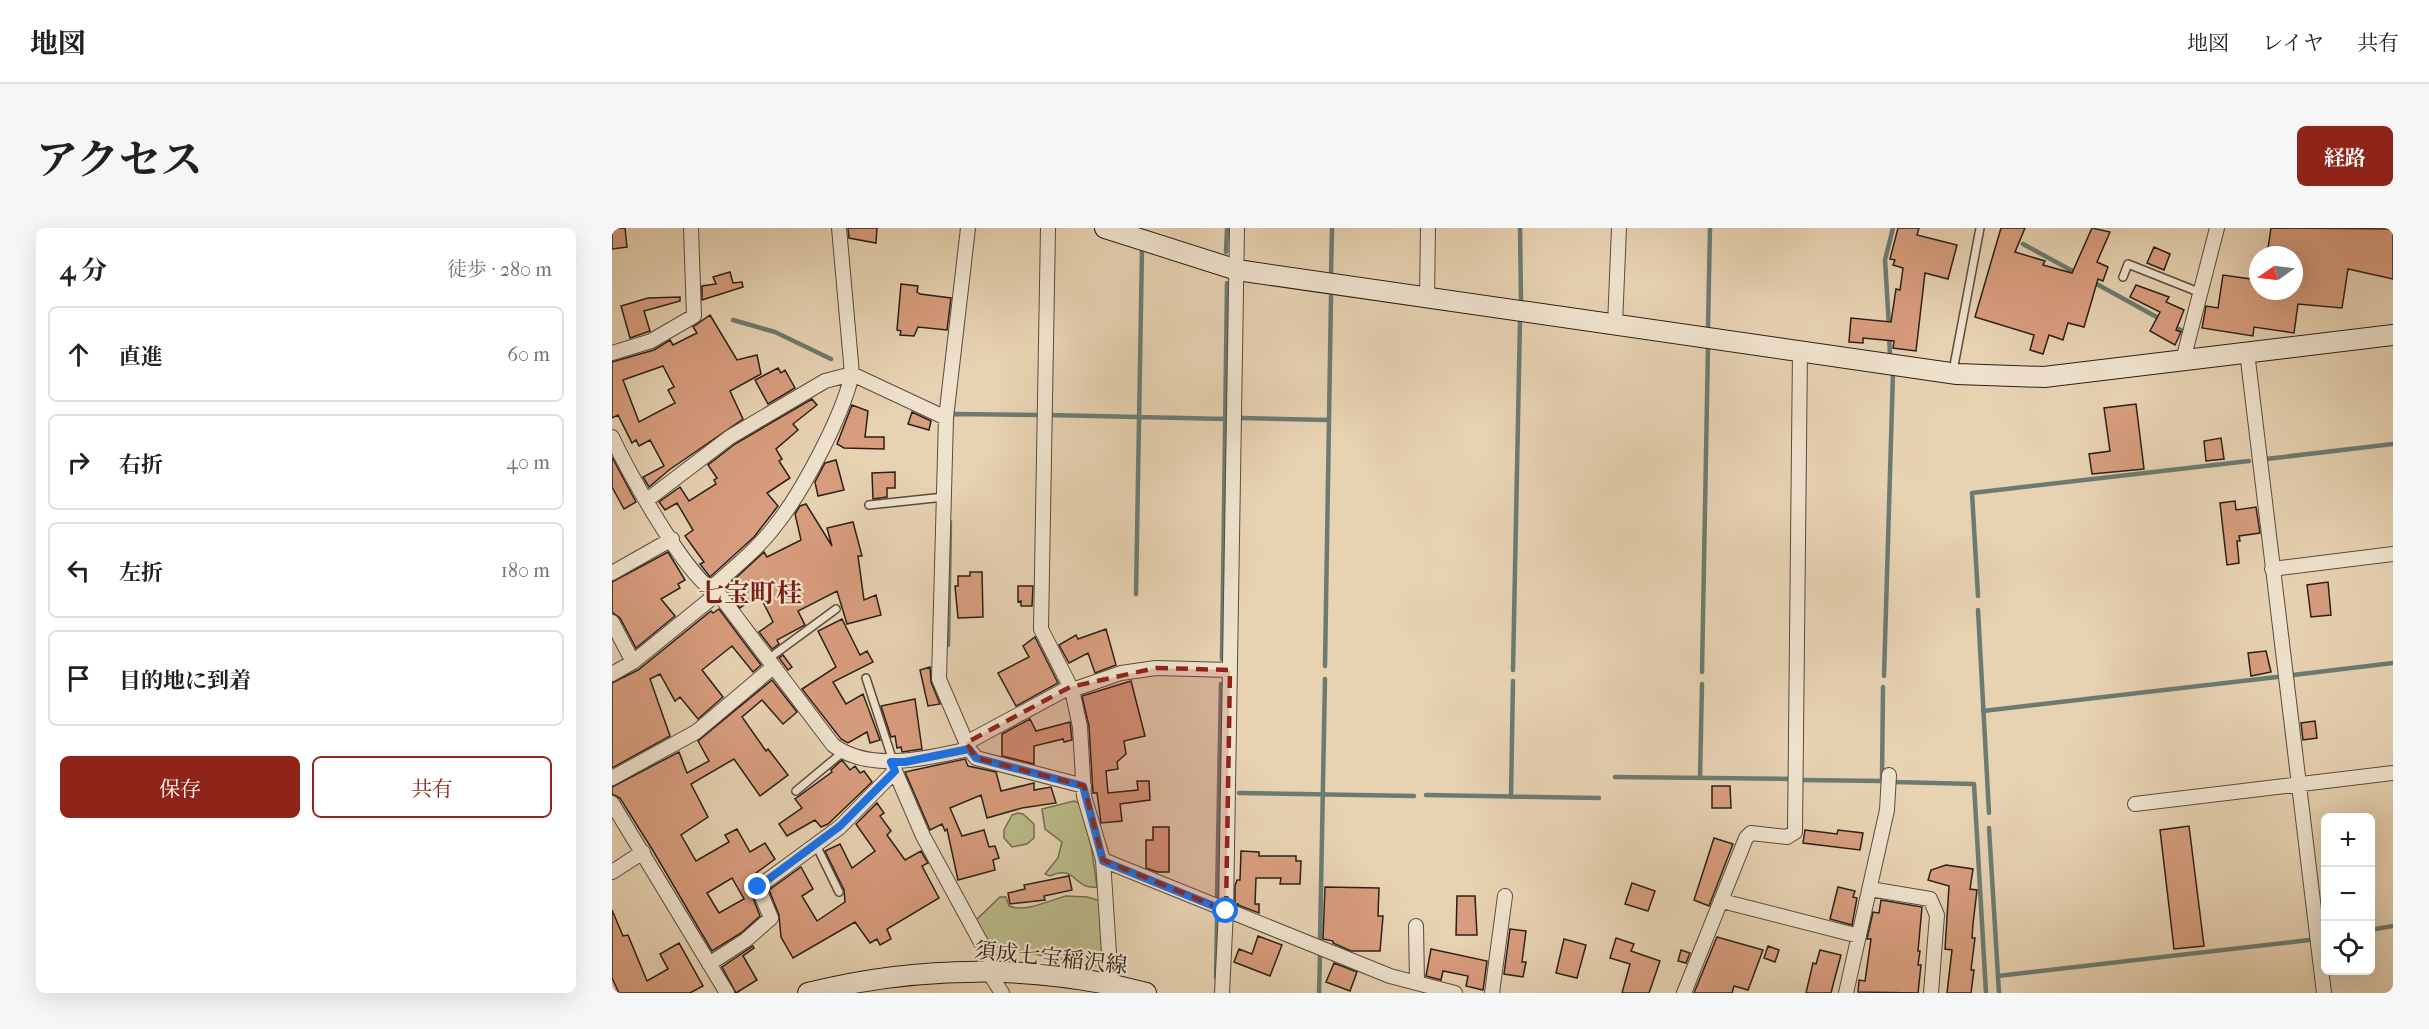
<!DOCTYPE html>
<html lang="ja">
<head>
<meta charset="utf-8">
<style>
	body { margin:0; font-family:"IM FELL French Canon","Noto Serif JP",serif; background:#f6f6f6; color:#202124 }
	.controls { position:absolute; right:18px; bottom:18px; display:grid; overflow:hidden; border-radius:9px; box-shadow:0 6px 24px #0002 }
	.controls button { width:54px; height:54px; display:grid; place-items:center; padding:0; border:0; border-bottom:2px solid #e0e0e0; background:#fff; color:#202124; font:30px sans-serif }
	.compass { position:absolute; left:1637px; top:18px; width:54px; height:54px; border-radius:50%; background:#fff; box-shadow:0 6px 24px #0002; rotate:256deg }
	.stop { position:absolute; width:18px; height:18px; margin:-14px; border:4px solid #1a73e8; border-radius:50%; background:#fff }
	.stop.end { background:#1a73e8; border-color:#fff; box-shadow:0 2px 6px #0008 }
	.list { margin:0; padding:0; list-style:none }
	h2 { display:flex; justify-content:space-between; align-items:center; height:78px; margin:0; padding:0 24px; font-size:26px }
	h2 small { font-size:20px; font-weight:400; color:#757577 }
	.list li { display:grid; grid-template-columns:39px 1fr auto; gap:18px; align-items:center; box-sizing:border-box; height:96px; margin:0 12px 12px; padding:0 12px; border:2px solid #e0e0e0; border-radius:9px }
	.list b { display:block; font-size:22px; white-space:nowrap }
	.list em { font-size:20px; font-style:normal; color:#757577 }
	.actions { display:flex; gap:12px; padding:18px 24px }
	.actions a { flex:1; padding:14px 0; border:2px solid #8f2418; border-radius:9px; text-align:center; font-size:21px; color:#8f2418 }
	.actions .main { background:#8f2418; color:#fff }
	.icon { flex:none; width:33px; height:33px; fill:none; stroke:currentColor; stroke-width:2; stroke-linecap:round; stroke-linejoin:round }
	.map { position:relative; flex:none; width:1781px; height:765px; overflow:hidden; border-radius:9px }
	header { display:flex; align-items:center; gap:36px; box-sizing:border-box; height:84px; padding:0 30px; background:#fff; border-bottom:2px solid #e0e0e0 }
	header strong { font-size:28px }
	nav { display:flex; gap:33px; margin-inline-start:auto; font-size:21px }
	.intro { display:flex; align-items:center; justify-content:space-between; box-sizing:border-box; height:144px; padding:0 36px }
	h1 { margin:0; font-size:42px }
	.button { padding:15px 27px; border-radius:9px; background:#8f2418; color:#fff; font-size:21px; font-weight:700 }
	main { display:flex; gap:36px; padding:0 36px }
	aside { flex:1; background:#fff; border-radius:9px; box-shadow:0 6px 24px #0002 }
	.map>svg:first-child { display:block }
</style>
</head>
<body>
<header>
<strong>地図</strong>
<nav><a>地図</a><a>レイヤ</a><a>共有</a></nav>
</header>
<div class="intro"><h1>アクセス</h1><a class="button">経路</a></div>
<main>
<aside>
<h2>4 分<small>徒歩 · 280 m</small></h2>
<ul class="list">
<li><svg class="icon" aria-label="ahead" viewBox="0 0 24 24"><path d="M12 20V5M6 11l6-6 6 6"/></svg><div><b>直進</b></div><em>60 m</em></li>
<li><svg class="icon" aria-label="right" viewBox="0 0 24 24"><path d="M7 20v-9h11M14 6l5 5-5 5"/></svg><div><b>右折</b></div><em>40 m</em></li>
<li><svg class="icon" aria-label="left" viewBox="0 0 24 24"><path d="M17 20v-9H6M10 6l-5 5 5 5"/></svg><div><b>左折</b></div><em>180 m</em></li>
<li><svg class="icon" aria-label="arrive" viewBox="0 0 24 24"><path d="M6 21V4h12l-3 4 3 4H6"/></svg><div><b>目的地に到着</b></div></li>
</ul>
<div class="actions"><a class="main">保存</a><a>共有</a></div>
</aside>
<div class="map">
<svg width="1781" height="765" viewBox="0 0 1781 765">
	<rect width="100%" height="100%" fill="#e7d2b2"/>
	<filter id="stains"><feTurbulence type="fractalNoise" baseFrequency=".00333" numOctaves="4"/><feColorMatrix values="0 0 0 0 .2 0 0 0 0 .09 0 0 0 0 .02 0 0 0 .5 -.17"/></filter>
	<radialGradient id="worn" r=".72"><stop offset=".6" stop-color="#630" stop-opacity="0"/><stop offset="1" stop-color="#630" stop-opacity=".3"/></radialGradient>
	<!-- green -->
	<path fill="#baba89" stroke="#726d51" stroke-width="1.5" d="M462,573l5,2 12,42 6,42c-24,3 -20,-23 -47,-11l-5,-2 13,-16 4,-16 -17,-13 -3,-20z
		M406,585l5,1 11,10v14l-7,6 -15,3 -8,-9v-8l8,-15z
		M454,668l21,1 17,5 3,66 -120,-23 -13,-23 26,-25h6l3,9c16,7 41,-6 57,-10z"/>
	<g fill="none" stroke-linecap="round" stroke-linejoin="round">
		<!-- stream -->
		<path stroke="#6c7b72" stroke-width="4.5" d="M908,0l1,73
			M1411,16l55,30
			M614,24l1,-24
			M719,46l1,-46
			M1481,54l69,38
			M121,92l42,12 56,27
			M1277,98l-4,-66 8,-32
			M1560,98l9,4
			M1096,100l2,-100
			M1277,107l1,20
			M437,187l177,4
			M340,190v-4l88,1
			M630,190l87,2
			M1654,231l127,-15
			M524,366l6,-345
			M1366,368l-6,-103 277,-32
			M1366,382l11,203
			M336,417l2,-123
			M610,431l5,-376
			M713,438l6,-370
			M901,442l7,-350
			M1090,444l6,-326
			M1681,447l100,-12
			M1272,448l9,-304
			M1371,483l294,-34
			M1003,549l177,2
			M1088,550l2,-94
			M1190,552l80,1
			M1270,553l1,-94
			M1282,554l80,2 12,209
			M627,565l175,3
			M814,567l173,3
			M899,569l2,-116
			M1377,600l10,165
			M605,670l4,-214
			M1758,702l23,-4
			M1713,710h1
			M708,713l5,-262
			M1386,748l311,-36
			M604,750l1,-59
			M707,765l1,-38"/>
	</g>
	<!-- building -->
	<path fill="#d89d7e" stroke="#2b2019" stroke-width="1.5" fill-rule="evenodd" d="M0,0h13l2,19 -15,2z
		M236,0h29l-1,15 -27,-5z
		M1286,0h21l-2,7 40,10 -9,34 -23,-6 -9,78 -23,-3 1,-7 -31,-3v5l-14,-1 2,-24 40,4 5,-33 4,1 3,-22 -10,-3 2,-5 -5,-1z
		M1389,0h24l-10,24 30,9 -2,4 29,8 20,-45 18,4 -13,30 11,5 -5,14 -5,-2 -14,48 -16,-4 -5,17 -14,-5 -6,19 -13,-4 4,-15 -59,-18z
		M1659,0l122,1v50l-45,-10 -6,39 -44,-4 -4,29 -40,-6 -1,9 -51,-8 4,-22 12,2 5,-33 35,5v11h36v-36h-27z
		M1542,19l16,7 -6,16 -17,-7z
		M118,44l3,11 9,-1 1,5 -41,13v-14l14,-2 -3,-7z
		M289,56l17,2 -1,6 3,2 31,4 -4,32 -29,-3 -4,9 -14,-1 1,-4 -4,-1z
		M1524,57l33,12 -3,5 18,8 -8,20 5,2 -6,13 -25,-14 10,-19 -30,-15z
		M68,69v4l-36,10 6,20 -20,7 -9,-32 27,-8z
		M98,87l27,45 20,-5 4,19 -31,17 13,28 -74,51 -20,17 -6,-10 21,-11 -14,-26 -11,6 -3,-6 -4,3 -14,-28 -6,3v-56l42,-12 16,-10 3,5 24,-12 -4,-6zM51,138l11,21 -6,3 7,13 -36,19 -16,-42z
		M166,140l3,5 4,-3 10,18 -27,16 -13,-24z
		M200,171l5,6 -24,19 5,6 -22,19 6,10 -3,2 11,17 -23,15 11,13 -24,31 -44,40 -10,-13 4,-2 -19,-26 8,-6 -16,-27 -12,7 -6,-8 21,-15 9,14 27,-17 -2,-4 3,-2 -9,-13 27,-21z
		M1524,176l8,65 -52,5 -3,-20 21,-3 -6,-43z
		M240,177l16,6 -3,26h19v12l-40,-1 -7,-4z
		M300,184l19,9 -2,9 -21,-6z
		M1609,210l3,21 -18,2 -2,-20z
		M0,229l24,45 -12,7 -12,-22z
		M224,232l8,30 -26,6 -3,-14 10,-19z
		M283,244v16h-8v9l-14,2 -1,-26z
		M1623,273l1,9 20,-3 4,26 -21,3 1,5h-3l2,22 -12,2 -7,-62z
		M194,276l26,42 -5,-18 26,-6 9,34h-4l6,44 12,-5 5,20 -34,9 -10,-33 -39,20 7,14 -28,15 2,4 -7,5 -13,-17 14,-10 -14,-28 -19,14 -15,-20 39,-36 3,5 34,-17 -6,-26 5,-8z
		M56,324l17,28 -7,4 2,4 -19,11 14,17 -39,32 -16,-30 -8,-6v-30z
		M358,344h12l1,45 -25,1 -3,-32h3v-10h12z
		M1716,354l3,33 -20,2 -4,-32z
		M406,358h15l-1,20h-11v-5l-3,1z
		M107,381l42,56 -8,7 -21,-26 -30,24 21,27 -25,22 -18,-22 -5,4 -15,-27 -10,5 20,57 -58,32v-85l26,-13 73,-59 2,2z
		M230,391l18,36 7,-4 6,11 -40,20 13,22 17,-10 17,46 -10,3 -3,-11 -19,11 -7,-4 -39,-50 34,-22 -18,-36z
		M494,401l10,36 -21,8 -7,-20 -19,10 -10,-18 17,-10 2,4z
		M423,409l23,46 -42,23 -18,-33 31,-16 -6,-11z
		M1654,423l5,21 -20,4 -3,-23z
		M171,427l9,12 -4,3 -9,-12z
		M318,439l1,15 9,22 -12,2 -8,-36z
		M160,452l25,32 -14,12 -21,-24 -20,17 24,34 2,-2 20,26 -28,21 -26,-37 -43,25 17,33 -27,18 15,26 33,-19 -4,-7 12,-6 13,23 15,-9 10,16 -23,17 2,3 -4,11 10,26 -19,17 -29,18 -60,-102 -32,-51 -8,-4v-7l67,-35 8,21 22,-12 -11,-20zM120,650l12,21 -25,14 -12,-20z
		M519,453l14,55 -21,5 2,13 -9,8 1,7 -12,2 2,22 30,-3 -1,-9h12l1,19 -30,4 2,17 -21,2 -4,-30h-4l-4,-67 -7,-30z
		M303,471l7,50 -20,3 -1,-5 -4,1 -2,-12 -4,1 -10,-31z
		M418,491l6,12 34,-9 2,18 -8,2 -1,-3 -29,7v18l-32,-8v-22z
		M1703,493l2,17 -14,2 -2,-17z
		M353,531l3,7 28,6 5,19 33,-8v7l17,-3 5,16 -34,5 -35,10 -6,-23 -31,13 12,28 22,-6 5,17 6,-1 4,12 -6,2 2,10 -37,10 -11,-51 -2,2 -3,-7 -12,6 -25,-58z
		M230,532l8,10 5,-4 5,7 4,-2 8,11 -44,42 -7,3 -6,-7 -28,16 -8,-12 23,-16 -7,-9 37,-27 -1,-2z
		M1100,558h18l1,22h-19z
		M265,575l7,10 -4,3 11,15 -4,4 18,25 16,-9 7,12 -6,3 17,32 -52,31 4,10 -11,6 -3,-6 -7,4 -15,-21 -62,36 -12,-21 -2,-22 -10,-25 32,-23 12,22 -11,7 15,25 28,-19 -1,-12 -19,-39 15,-7 12,24 23,-17 -19,-27z
		M1577,598l15,120 -30,3 -14,-119z
		M541,599h16v45h-12l-11,-4v-28h7z
		M1193,602l32,4 1,-4 25,3 -3,17 -57,-7z
		M1102,610l19,6 -24,62 -15,-6z
		M629,623l18,1v4h37v5h5l-1,23h-20l1,-6h-25l-1,26h4v9l-24,-9h4h-4v-18l2,-6h3z
		M1334,637l27,4 -3,20 7,1 -4,34 -1,14h3l-4,32h3l-3,23h-24l5,-43 -7,-1 4,-63 -21,-6 3,-10z
		M457,648l3,14 -28,6 1,4 -35,4 -2,-11 17,-4 -1,-4z
		M1020,655l23,8 -7,20 -23,-7z
		M713,659l54,1 -1,28h5l-3,35h-29l-18,-8v-2l-10,-2z
		M1226,659l17,4 -2,6 4,1 -5,27 -22,-6z
		M845,668h18l2,39h-21z
		M1269,672l41,7 -4,44h2l-2,14h3l-3,28 -60,-1 1,-12 6,1 6,-42h-4l6,-27 6,1z
		M0,682l11,26 5,-1 19,46 21,-12 -8,-15 19,-11 24,43 -13,7h-71l-7,-15z
		M898,701l16,2 -4,31h4l-3,15 -19,-3z
		M646,708l24,9 -12,31 -36,-14 5,-13 13,5z
		M1105,709l46,13 -15,40 -14,-4 -2,7h-38z
		M1004,710l18,6 -3,7 29,10 -11,32h-27l8,-29 -20,-6z
		M952,711l22,6 -9,33 -21,-5z
		M141,718l1,2 -11,8 14,24 -21,13 -14,-26z
		M1156,718l11,4 -4,12 -11,-4z
		M819,721l56,12 -4,29 -17,-4 2,-10 -25,-5 -2,9 -15,-4z
		M1069,722l9,3 -4,10 -8,-2z
		M1208,722l21,5 -8,30 -2,8h-25l7,-30 3,1z
		M722,735l23,9 -7,19 -24,-9z"/>
	<g fill="none" stroke-linecap="round" stroke-linejoin="round">
		<defs>
			<path id="lane" d="M1511,49l5,-13 73,29
				M1341,143l27,-143
				M257,277l75,-8
				M156,431l68,-50
				M254,450l27,83
				M184,563l47,-39
				M204,617l23,47"/>
			<path id="street" d="M356,0l-22,190 -7,261 30,70 7,9 108,28
				M436,0l-7,401 31,61 8,37 4,69 19,64 8,124
				M815,69l1,-69
				M1003,97l4,-97
				M1635,124l77,641
				M0,125l39,-12 43,-25 -3,-88
				M1571,132l34,-132
				M0,209c14,31 77,146 106,156l115,152c37,28 95,13 136,4
				M35,272l83,-63 95,-56 27,-7 94,44
				M1660,341l121,-15
				M0,345l60,-34
				M97,362c22,-20 48,-40 66,-64 27,-33 68,-111 77,-152l-13,-146
				M0,394l21,40
				M0,446l21,-12 85,-69
				M460,462l49,-17 35,-5 74,2
				M354,515l104,-56
				M280,536l31,72 74,136
				M0,550l84,-46 76,-64
				M0,575l115,190
				M1523,576l258,-31
				M491,632l287,116 65,17
				M0,644l31,-20
				M1258,661l60,10 7,16 -6,78
				M1110,673l137,35
				M804,698l1,57
				M97,736l37,-24 25,-22 -13,-31 82,-60 55,-56
				M376,743l14,22
				M610,765l4,-82 11,-683
				M880,765l13,-97
				M1072,765l62,-155 5,-5 36,4 8,-5 5,-482
				M1234,765l41,-183 2,-35"/>
			<path id="secondary" d="M493,0l132,42 720,104 87,3 349,-42
				M196,765c110,-28 229,-29 338,0"/>
		</defs>
		<!-- lane casing -->
		<use href="#lane" stroke="#5a4c3f" stroke-width="10"/>
		<!-- street casing -->
		<use href="#street" stroke="#5a4c3f" stroke-width="16"/>
		<!-- secondary casing -->
		<use href="#secondary" stroke="#2b2019" stroke-width="22"/>
		<!-- lane -->
		<use href="#lane" stroke="#efe2cd" stroke-width="7"/>
		<!-- street -->
		<use href="#street" stroke="#efe2cd" stroke-width="14"/>
		<!-- secondary -->
		<use href="#secondary" stroke="#efe2cd" stroke-width="20"/>
	</g>
	<g fill="none" stroke-linecap="round" stroke-linejoin="round">
		<!-- route -->
		<path stroke="#1a73e8" stroke-width="8" d="M146,659l82,-61 55,-55 -4,-9h14l64,-13 7,9 107,28 20,75 123,50"/>
	</g>
	<!-- marked area -->
	<path fill="#8f2418" fill-opacity="0.2" stroke="#8f2418" stroke-width="4.5" stroke-dasharray="12 8" stroke-linejoin="round" d="M544,440l74,2 -4,241 -123,-51 -19,-74 -108,-28 -10,-15 104,-56z"/>
	<g text-anchor="middle" stroke-width="4.5" stroke-linejoin="round" paint-order="stroke">
		<!-- street labels -->
		<g font-size="22" fill="#2b2019" stroke="#efe2cd">
			<text transform="translate(439 729) rotate(6)" y="8">須成七宝稲沢線</text>
		</g>
		<!-- quarter labels -->
		<g font-size="26" font-weight="bold" fill="#7a1f14" stroke="#efe2cd">
			<text x="138" y="374">七宝町桂</text>
		</g>
	</g>
	<rect width="100%" height="100%" filter="url(#stains)"/>
	<rect width="100%" height="100%" fill="url(#worn)"/>
</svg>
<div class="controls">
<button>+</button>
<button>−</button>
<button><svg class="icon" aria-label="locate" viewBox="0 0 24 24"><circle cx="12" cy="12" r="6"/><path d="M12 2v4M12 18v4M2 12h4M18 12h4"/></svg></button>
</div>
<svg class="compass" viewBox="-18 -18 36 36"><path d="M0-13l5 13h-10z" fill="#e53935"/><path d="M0 13l5-13h-10z" fill="#757577"/></svg>
<div class="stop" style="left:614px;top:683px"></div>
<div class="stop end" style="left:146px;top:659px"></div>
</div>
</main>
</body>
</html>
